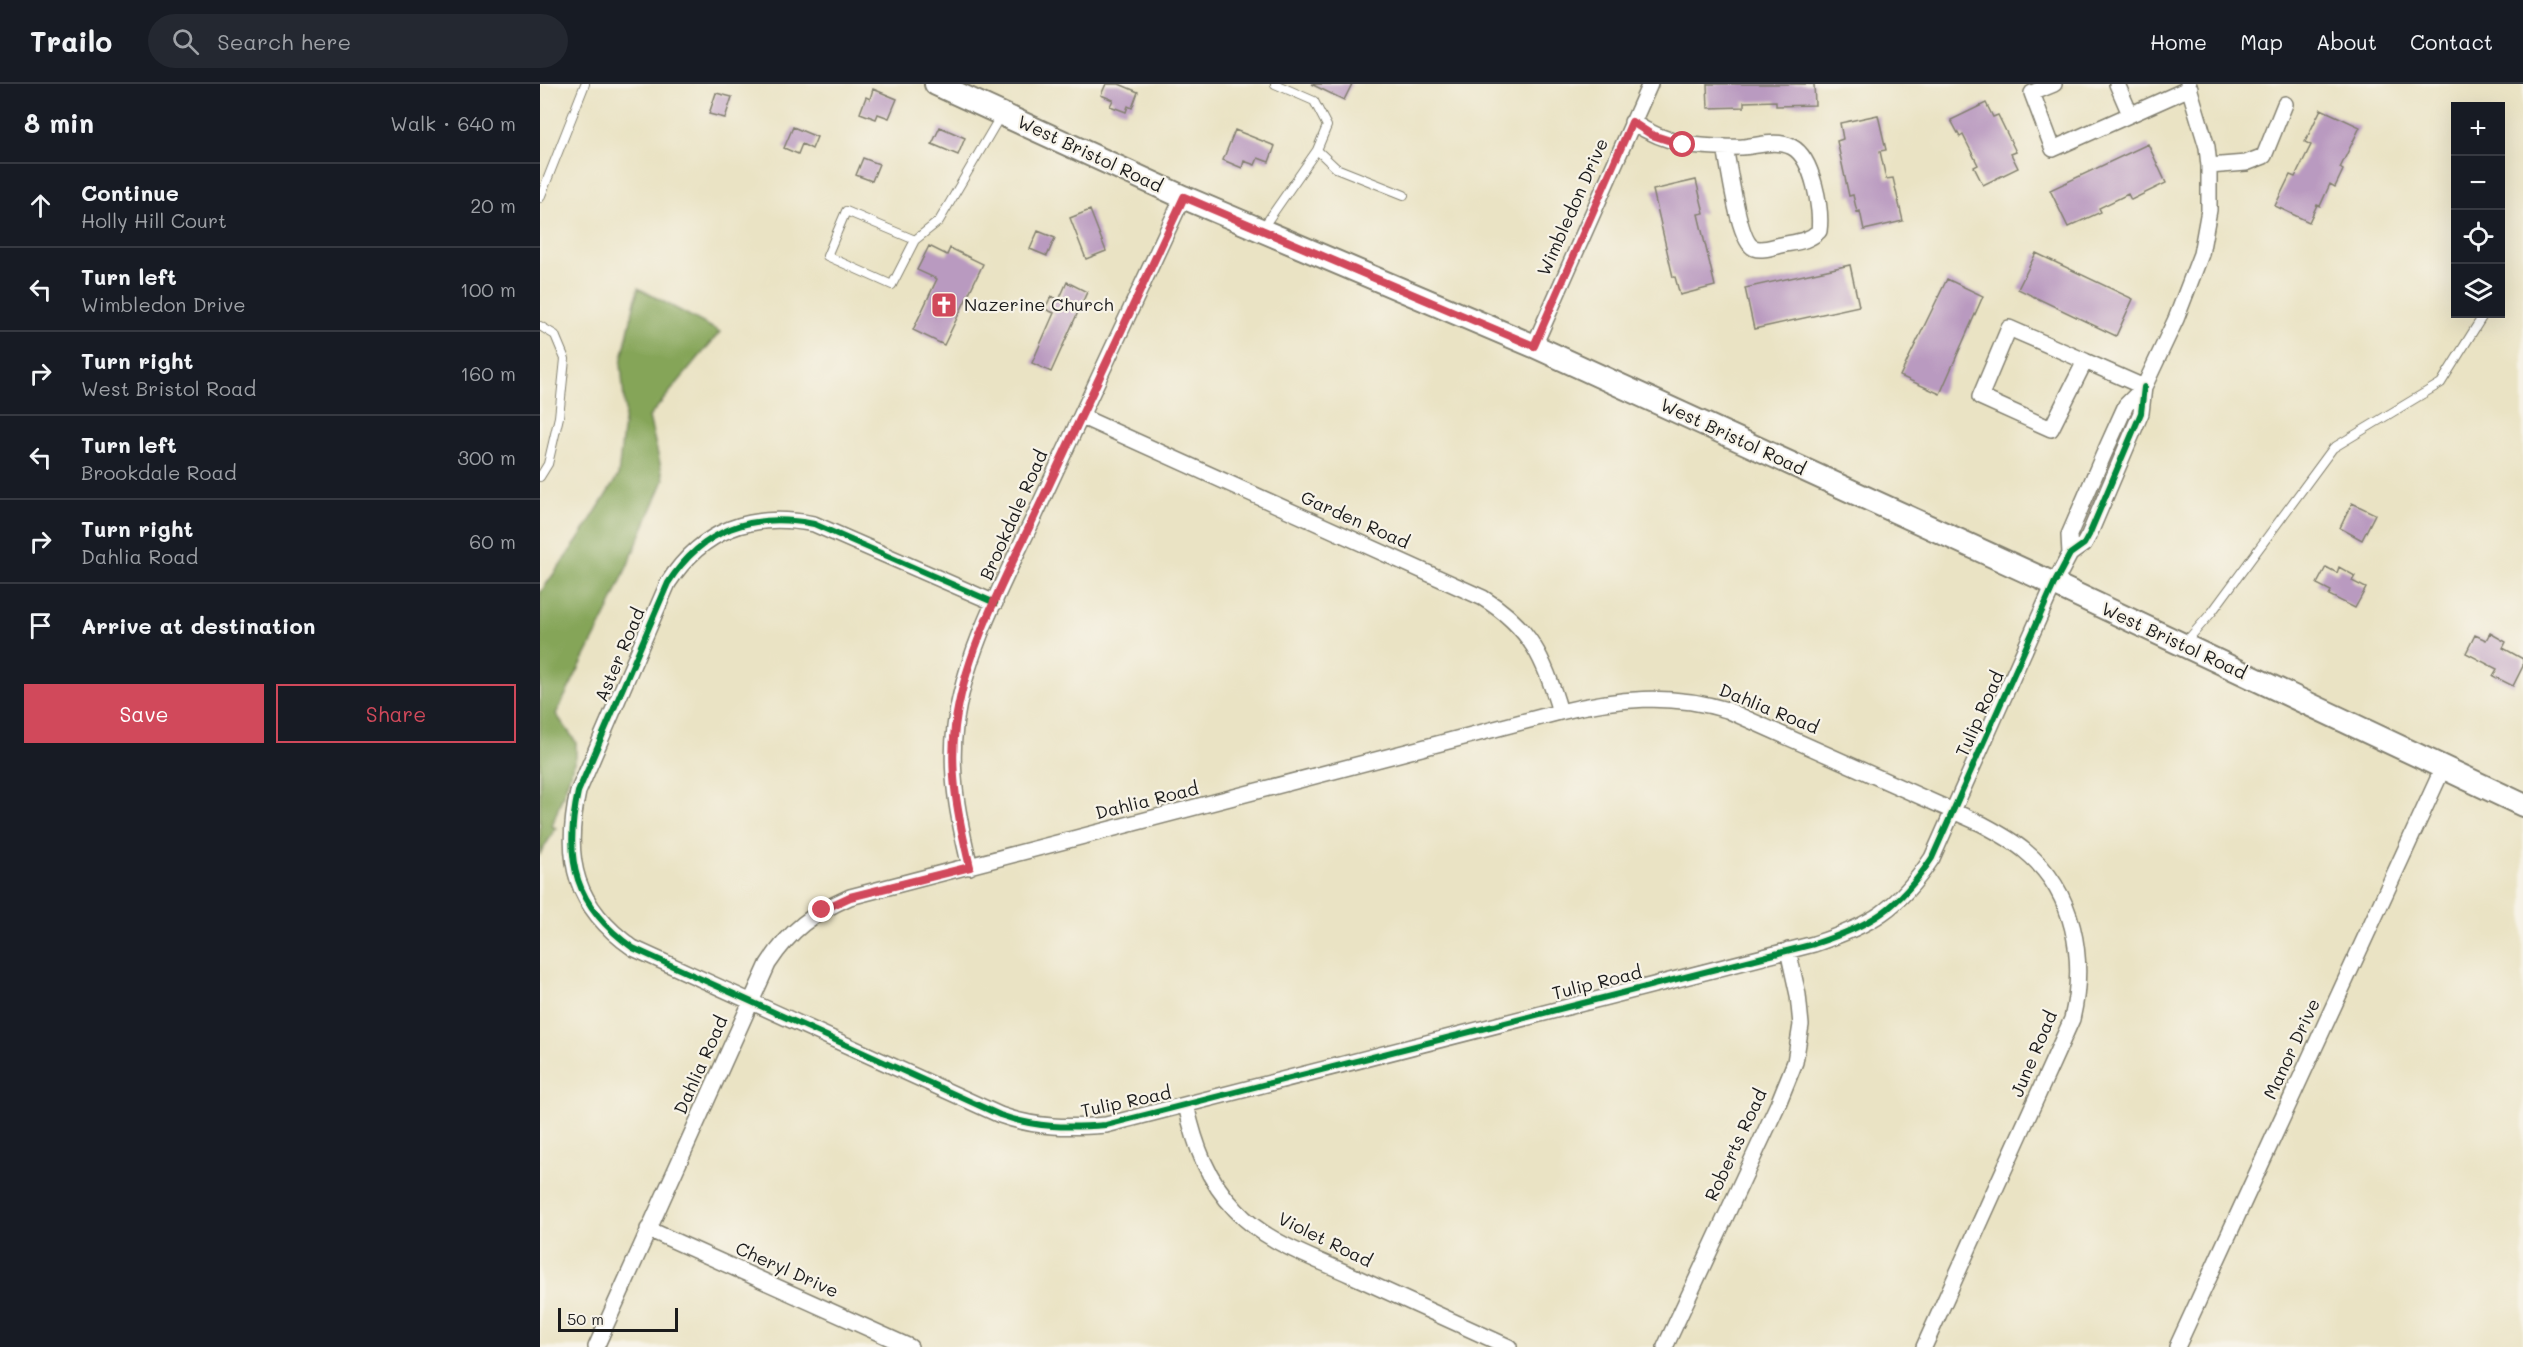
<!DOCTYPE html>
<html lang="en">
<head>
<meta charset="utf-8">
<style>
	body { margin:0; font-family:Mali,sans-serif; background:#242831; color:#f1f3f6 }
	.controls { position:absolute; right:18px; top:18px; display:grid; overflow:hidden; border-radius:0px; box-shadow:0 6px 24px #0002 }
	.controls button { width:54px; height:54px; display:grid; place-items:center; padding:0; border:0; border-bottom:2px solid #363941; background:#171b24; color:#f1f3f6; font:30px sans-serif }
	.scale { position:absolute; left:18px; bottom:15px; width:120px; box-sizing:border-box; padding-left:6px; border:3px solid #1c1c1c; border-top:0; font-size:16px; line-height:21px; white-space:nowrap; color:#1c1c1c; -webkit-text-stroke:4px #f7f3e8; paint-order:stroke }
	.stop { position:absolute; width:18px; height:18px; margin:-14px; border:4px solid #d1495b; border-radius:50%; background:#fff }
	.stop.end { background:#d1495b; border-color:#fff; box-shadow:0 2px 6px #0008 }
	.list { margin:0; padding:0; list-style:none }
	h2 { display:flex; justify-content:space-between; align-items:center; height:78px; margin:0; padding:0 24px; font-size:26px }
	h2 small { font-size:20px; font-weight:400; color:#9ea1a6 }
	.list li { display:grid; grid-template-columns:39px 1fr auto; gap:18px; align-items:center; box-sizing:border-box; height:84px; padding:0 24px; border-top:2px solid #363941 }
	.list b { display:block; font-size:22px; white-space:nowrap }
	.list p { margin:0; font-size:20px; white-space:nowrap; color:#9ea1a6 }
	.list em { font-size:20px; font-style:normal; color:#9ea1a6 }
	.actions { display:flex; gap:12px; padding:18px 24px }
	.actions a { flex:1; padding:14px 0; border:2px solid #d1495b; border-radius:0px; text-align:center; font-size:21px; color:#d1495b }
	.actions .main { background:#d1495b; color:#fff }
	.icon { flex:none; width:33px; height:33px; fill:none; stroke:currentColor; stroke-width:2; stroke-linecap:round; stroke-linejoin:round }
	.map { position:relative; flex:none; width:1983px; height:1263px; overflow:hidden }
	header { display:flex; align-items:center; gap:36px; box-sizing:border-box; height:84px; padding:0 30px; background:#171b24; border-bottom:2px solid #363941 }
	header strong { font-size:28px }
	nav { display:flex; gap:33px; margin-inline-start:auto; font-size:21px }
	.search { width:420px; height:54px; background:#242831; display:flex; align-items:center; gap:15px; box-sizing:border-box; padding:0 21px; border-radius:33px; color:#9ea1a6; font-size:22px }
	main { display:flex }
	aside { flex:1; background:#171b24 }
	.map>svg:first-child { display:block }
</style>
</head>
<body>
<header>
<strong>Trailo</strong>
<div class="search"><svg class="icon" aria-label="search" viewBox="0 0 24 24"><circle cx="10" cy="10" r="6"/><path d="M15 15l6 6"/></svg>Search here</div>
<nav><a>Home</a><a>Map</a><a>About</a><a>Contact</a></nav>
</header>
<main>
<aside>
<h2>8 min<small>Walk · 640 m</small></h2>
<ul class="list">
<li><svg class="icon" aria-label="ahead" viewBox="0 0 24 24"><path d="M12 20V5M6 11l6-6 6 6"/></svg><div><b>Continue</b><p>Holly Hill Court</p></div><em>20 m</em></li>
<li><svg class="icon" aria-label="left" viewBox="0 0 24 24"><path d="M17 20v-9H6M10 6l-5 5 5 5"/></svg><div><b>Turn left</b><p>Wimbledon Drive</p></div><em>100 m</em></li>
<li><svg class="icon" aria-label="right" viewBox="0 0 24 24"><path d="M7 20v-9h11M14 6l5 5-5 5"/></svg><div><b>Turn right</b><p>West Bristol Road</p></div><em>160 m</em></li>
<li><svg class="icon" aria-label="left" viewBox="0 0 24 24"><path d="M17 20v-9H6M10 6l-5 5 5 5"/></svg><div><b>Turn left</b><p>Brookdale Road</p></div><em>300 m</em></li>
<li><svg class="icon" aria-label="right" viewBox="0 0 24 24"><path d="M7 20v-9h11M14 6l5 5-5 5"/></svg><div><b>Turn right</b><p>Dahlia Road</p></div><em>60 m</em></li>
<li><svg class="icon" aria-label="arrive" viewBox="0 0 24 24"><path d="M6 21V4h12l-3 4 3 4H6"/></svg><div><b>Arrive at destination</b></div></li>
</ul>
<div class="actions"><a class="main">Save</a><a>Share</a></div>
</aside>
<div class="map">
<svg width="1983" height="1263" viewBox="0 0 1983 1263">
	<rect width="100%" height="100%" fill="#f7f3e8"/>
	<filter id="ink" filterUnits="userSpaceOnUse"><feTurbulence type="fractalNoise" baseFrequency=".0167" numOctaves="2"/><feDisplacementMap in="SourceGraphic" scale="12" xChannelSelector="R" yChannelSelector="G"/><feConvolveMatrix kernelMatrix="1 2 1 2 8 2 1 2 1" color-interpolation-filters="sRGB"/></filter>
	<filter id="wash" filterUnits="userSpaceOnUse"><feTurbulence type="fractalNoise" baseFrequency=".008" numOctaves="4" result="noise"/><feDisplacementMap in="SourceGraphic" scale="24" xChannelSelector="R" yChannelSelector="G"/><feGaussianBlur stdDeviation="1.35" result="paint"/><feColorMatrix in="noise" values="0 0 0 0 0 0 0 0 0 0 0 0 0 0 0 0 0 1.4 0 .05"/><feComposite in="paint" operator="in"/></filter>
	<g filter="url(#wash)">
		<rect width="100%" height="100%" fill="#eae3c4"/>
		<!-- forest -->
		<path fill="#85a559" stroke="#50603a" stroke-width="1.5" d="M98,204l82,44 -71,85 15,63 -55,129 -53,105 20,28v15l-24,69 4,2 -16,26v-261l38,-53 40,-64 7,-64 -4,-49z"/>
		<g id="blocks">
			<!-- building -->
			<path fill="#b99ac0" d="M566,0h13l19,8 -6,16 -4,-2 -2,6 -16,-6 3,-6 -12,-5z
				M771,0h41l-8,16z
				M1167,0h107l1,21 -39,1v-5l-32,1v5l-36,1z
				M333,5l24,10 -8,19 -11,-4 -2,5 -16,-6 6,-16 4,2z
				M176,9l16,4 -7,21 -16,-4z
				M1446,19l7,14 5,-2 18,37 -5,2 7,14 -35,17 -9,-18 4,-2 -15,-30 -3,2 -9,-17z
				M1781,25l39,18 -20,41 3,2 -8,17 -5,-3 -10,22 -3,-1 -8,17 -34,-16 15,-31 5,2 16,-32 -6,-3z
				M1338,31l8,35 -6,1 6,28 7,-1 10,43 -39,9 -4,-19 -3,1 -4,-17 -4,1 -12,-55 6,-2 -3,-16z
				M253,43l24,10 -5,12 -10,-5 -4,10 -14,-6z
				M400,43l25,11 -7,17 -26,-11z
				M695,46l40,16 -6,16 -11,-4 -3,7 -11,-4 -2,7 -19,-8z
				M1608,60l18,39 -35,17 -3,-6 -29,14 2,4 -33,15 -18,-37z
				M323,74l16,6 -7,17 -16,-6z
				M1156,96l8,33 -6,1 17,72 -35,9 -5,-18h-2l-20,-87z
				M550,126l16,41 -20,8 -16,-41z
				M498,147l17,7 -8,18 -17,-7z
				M389,162l18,9 3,-7 33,16 -39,81 -31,-15 24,-51 -20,-9z
				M1496,169l97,46 -17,37 -98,-47z
				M1310,181l9,41 -105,23 -9,-41z
				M1407,195l36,17 -43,98 -40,-18z
				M527,198l20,10 -36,80 -19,-9 22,-50 -9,-4 6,-13 8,4z
				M1812,419l23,11 -13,26 -22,-12z
				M1786,483l11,6 2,-6 16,9 -3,5 14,7 -11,20 -26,-13 2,-4 -14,-7z
				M1950,549l16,9 -3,6 20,11v7l-10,20 -20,-10 4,-7 -31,-16 9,-18 11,5z"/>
		</g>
	</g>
	<g filter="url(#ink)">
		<use href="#blocks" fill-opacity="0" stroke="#838070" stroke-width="1.5"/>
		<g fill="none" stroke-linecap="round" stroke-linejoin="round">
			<defs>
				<path id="lane" d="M777,66l19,18 68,27
					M0,114l45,-114
					M722,145l55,-79 10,-24 -13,-25 -39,-17
					M375,156l-23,45 -65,-29 19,-45 69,29 24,-19 62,-106
					M0,242l15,9 10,24 -6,58 -11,47 -8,13
					M1644,560l28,-32 121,-164 108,-65 43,-69"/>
				<path id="street" d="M1514,0l-22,9 21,56 137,-61
					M1577,0l13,30
					M1092,38c37,24 67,26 110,25 15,-1 35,-8 50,0 21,11 30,63 27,84 -11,11 -24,11 -38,14 -9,2 -19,6 -27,3 -16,-7 -25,-83 -29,-101
					M1669,82l37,-3 18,-7 21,-52
					M1469,244l76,33 -34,68 -71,-32z
					M994,262l116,-262
					M1545,277l59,26
					M542,333l401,181c48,30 62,62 77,114
					M1530,470l-1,-19 34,-79 23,-51 18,-18 32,-68 25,-65 8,-44v-44l-2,-19 -19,-63
					M455,519l-181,-79c-63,-12 -111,5 -146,59l-90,209c-15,68 -3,115 55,156l367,167c36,13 68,13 106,10l708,-181c58,-19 84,-35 118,-86l122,-274 16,-30 14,-10 5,-9 52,-122 3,-26
					M430,783c-11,-46 -21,-92 -15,-140 9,-73 49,-146 80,-212 49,-106 99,-212 148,-318
					M646,1021c9,40 21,75 50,105 29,32 76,47 115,65 53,24 105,48 158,72
					M108,1145l262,118
					M56,1263l172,-383c23,-35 44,-50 82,-67l710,-185c56,-14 111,-19 167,-2l255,114c15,8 30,16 43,27 50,41 61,108 47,168l-148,328
					M1125,1263l113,-243 17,-42 6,-37 -3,-30 -10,-45
					M1637,1263l266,-579"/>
				<path id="secondary" d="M396,0l247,113 351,149 520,238 469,221"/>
			</defs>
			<!-- lane casing -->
			<use href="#lane" stroke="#838070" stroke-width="10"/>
			<!-- street casing -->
			<use href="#street" stroke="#838070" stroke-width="18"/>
			<!-- secondary casing -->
			<use href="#secondary" stroke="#838070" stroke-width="26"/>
			<!-- lane -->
			<use href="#lane" stroke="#fff" stroke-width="8"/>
			<!-- street -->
			<use href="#street" stroke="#fff" stroke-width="15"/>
			<!-- secondary -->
			<use href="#secondary" stroke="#fff" stroke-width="22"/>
			<defs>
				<path id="cycleway" d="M455,519l-181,-79c-63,-12 -111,5 -146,59l-90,209c-15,68 -3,115 55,156l367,167c36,13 68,13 106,10l708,-181c58,-19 84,-35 118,-86l122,-274 16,-30 14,-10 5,-9 52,-122 3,-26"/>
			</defs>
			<!-- cycleway casing -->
			<use href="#cycleway" stroke="#f7f3e8" stroke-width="10"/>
			<!-- cycleway -->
			<use href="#cycleway" stroke="#00873e" stroke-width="6"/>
		</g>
	</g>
	<g fill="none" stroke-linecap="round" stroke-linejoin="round" filter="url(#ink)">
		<!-- route -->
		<path stroke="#d1495b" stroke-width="8" d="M282,826l28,-13 120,-30c-11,-46 -21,-92 -15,-140 9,-73 49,-146 80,-212 49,-106 99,-212 149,-318l350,149 98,-224 20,13 31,10"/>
	</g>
	<!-- icons -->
	<defs>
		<symbol id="church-square" viewBox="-11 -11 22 22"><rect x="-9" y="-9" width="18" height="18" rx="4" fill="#d1495b" stroke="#f7f3e8"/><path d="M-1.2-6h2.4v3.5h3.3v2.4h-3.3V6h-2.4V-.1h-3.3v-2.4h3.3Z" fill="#fff"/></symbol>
	</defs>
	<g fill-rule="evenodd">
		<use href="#church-square" x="389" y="206" width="30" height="30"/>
	</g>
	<g text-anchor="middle" stroke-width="4.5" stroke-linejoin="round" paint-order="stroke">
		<!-- street labels -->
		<g font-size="18" fill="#1c1c1c" stroke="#f7f3e8">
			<text transform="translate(550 70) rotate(25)" y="6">West Bristol Road</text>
			<text transform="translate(1033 123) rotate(-66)" y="6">Wimbledon Drive</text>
			<text transform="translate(1193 353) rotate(25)" y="6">West Bristol Road</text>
			<text transform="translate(474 431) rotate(-66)" y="6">Brookdale Road</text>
			<text transform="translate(815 436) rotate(24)" y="6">Garden Road</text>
			<text transform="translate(1634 557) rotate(25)" y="6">West Bristol Road</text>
			<text transform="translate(80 571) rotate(-67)" y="6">Aster Road</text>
			<text transform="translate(1229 625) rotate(22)" y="6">Dahlia Road</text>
			<text transform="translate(1440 630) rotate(-66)" y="6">Tulip Road</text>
			<text transform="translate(607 717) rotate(-14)" y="6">Dahlia Road</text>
			<text transform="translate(1057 899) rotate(-14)" y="6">Tulip Road</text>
			<text transform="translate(1752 965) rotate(-65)" y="6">Manor Drive</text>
			<text transform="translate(1494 970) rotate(-67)" y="6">June Road</text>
			<text transform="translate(161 981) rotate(-66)" y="6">Dahlia Road</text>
			<text transform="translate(586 1018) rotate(-12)" y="6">Tulip Road</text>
			<text transform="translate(1196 1061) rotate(-65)" y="6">Roberts Road</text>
			<text transform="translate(785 1156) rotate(26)" y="6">Violet Road</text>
			<text transform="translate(247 1186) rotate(24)" y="6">Cheryl Drive</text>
		</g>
		<!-- poi labels -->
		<g font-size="18" fill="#1c1c1c" stroke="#f7f3e8" text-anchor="start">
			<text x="424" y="227">Nazerine Church</text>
		</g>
	</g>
</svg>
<div class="controls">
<button>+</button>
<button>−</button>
<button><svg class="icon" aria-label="locate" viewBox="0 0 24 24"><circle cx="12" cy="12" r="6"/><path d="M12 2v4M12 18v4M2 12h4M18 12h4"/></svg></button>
<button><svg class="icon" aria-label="layers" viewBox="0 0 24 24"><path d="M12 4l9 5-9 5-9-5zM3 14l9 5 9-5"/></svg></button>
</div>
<div class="scale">50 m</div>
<div class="stop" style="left:1143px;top:61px"></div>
<div class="stop end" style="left:282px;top:826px"></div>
</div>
</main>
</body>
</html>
